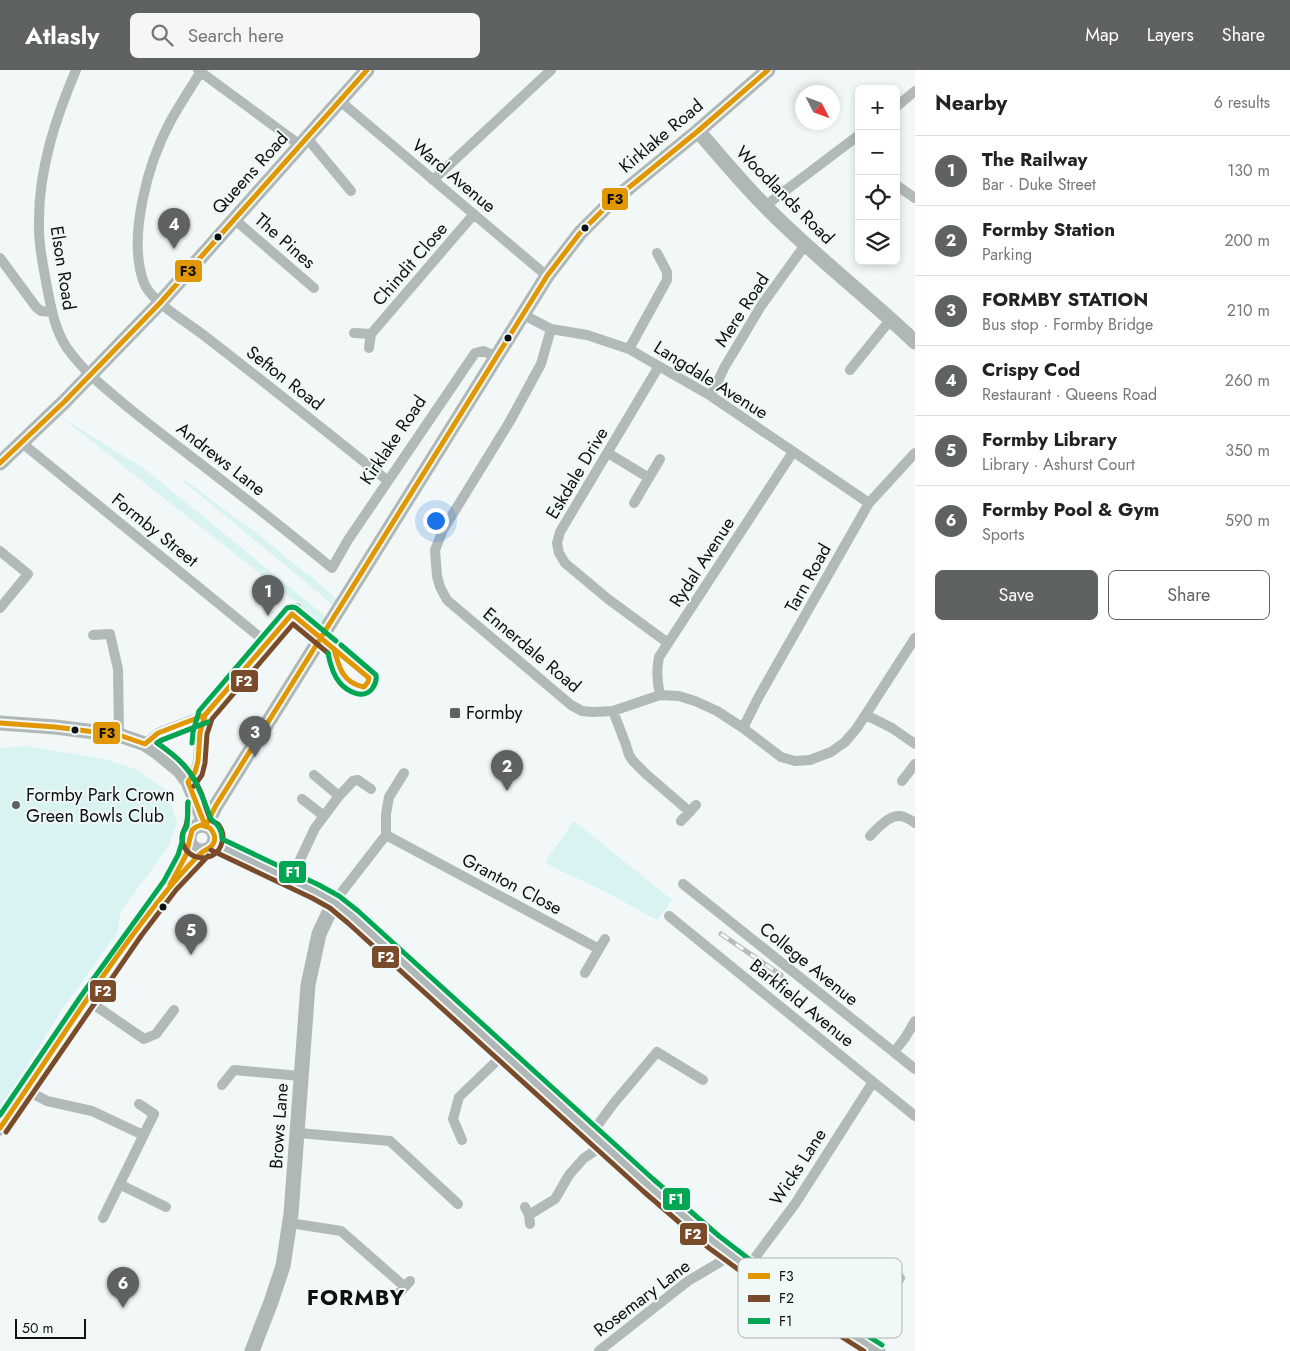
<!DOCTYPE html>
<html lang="en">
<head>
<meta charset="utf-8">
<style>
	body { margin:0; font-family:Jost,sans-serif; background:#f6f6f6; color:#222 }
	.controls { position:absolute; right:15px; top:15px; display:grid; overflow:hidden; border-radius:8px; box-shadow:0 2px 8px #0003 }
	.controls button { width:45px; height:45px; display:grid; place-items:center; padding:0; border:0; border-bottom:1px solid #e0e0e0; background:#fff; color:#222; font:25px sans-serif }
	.compass { position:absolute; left:795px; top:15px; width:45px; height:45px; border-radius:50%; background:#fff; box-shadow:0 2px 8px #0003; rotate:132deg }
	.scale { position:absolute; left:15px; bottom:12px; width:71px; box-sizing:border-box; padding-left:5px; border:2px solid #0e1111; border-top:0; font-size:14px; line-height:18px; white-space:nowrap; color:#0e1111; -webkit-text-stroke:4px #f1f8f8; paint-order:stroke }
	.you { position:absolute; left:435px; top:450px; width:18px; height:18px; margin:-12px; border:4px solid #fff; border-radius:50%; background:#1a73e8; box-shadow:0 0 0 8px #1a73e833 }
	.badge { display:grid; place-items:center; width:32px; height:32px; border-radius:50%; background:#5e6262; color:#fff; font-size:16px; font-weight:700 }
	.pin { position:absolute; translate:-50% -41px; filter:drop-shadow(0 1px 2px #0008) }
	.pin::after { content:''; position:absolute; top:26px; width:18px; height:15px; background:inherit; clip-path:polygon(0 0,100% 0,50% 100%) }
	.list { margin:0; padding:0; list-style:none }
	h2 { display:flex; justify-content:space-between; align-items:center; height:65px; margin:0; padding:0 20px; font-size:21px }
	h2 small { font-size:16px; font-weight:400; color:#767676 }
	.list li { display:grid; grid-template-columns:32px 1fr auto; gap:15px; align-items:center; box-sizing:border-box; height:70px; padding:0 20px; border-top:1px solid #e0e0e0 }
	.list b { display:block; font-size:19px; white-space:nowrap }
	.list p { margin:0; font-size:16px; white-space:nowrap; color:#767676 }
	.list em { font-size:16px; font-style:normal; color:#767676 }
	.actions { display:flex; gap:10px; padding:15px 20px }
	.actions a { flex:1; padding:11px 0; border:1px solid #5e6262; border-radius:8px; text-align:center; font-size:18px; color:#5e6262 }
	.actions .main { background:#5e6262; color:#fff }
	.icon { flex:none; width:28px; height:28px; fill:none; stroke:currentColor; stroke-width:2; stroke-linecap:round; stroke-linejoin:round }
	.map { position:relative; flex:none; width:915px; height:1281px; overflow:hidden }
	header { display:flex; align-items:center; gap:30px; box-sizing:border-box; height:70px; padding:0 25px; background:#5e6262; color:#fff }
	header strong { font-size:24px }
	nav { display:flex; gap:28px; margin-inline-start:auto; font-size:18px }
	.search { width:350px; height:45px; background:#f6f6f6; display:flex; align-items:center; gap:12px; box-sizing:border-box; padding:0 18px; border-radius:8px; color:#767676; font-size:19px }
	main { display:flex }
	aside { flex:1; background:#fff }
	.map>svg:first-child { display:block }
</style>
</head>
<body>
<header>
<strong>Atlasly</strong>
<div class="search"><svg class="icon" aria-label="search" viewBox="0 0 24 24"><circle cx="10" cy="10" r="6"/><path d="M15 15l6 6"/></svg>Search here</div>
<nav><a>Map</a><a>Layers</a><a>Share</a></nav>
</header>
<main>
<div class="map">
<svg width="915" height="1281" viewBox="0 0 915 1281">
	<rect width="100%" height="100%" fill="#f2f7f7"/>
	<!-- green -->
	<path fill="#d8f3f2" d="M61,347l85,53 185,151 -8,12 -21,-17 4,-6z
		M184,409l50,38 18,12 51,42 4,2 34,30 -3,6 -155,-128z
		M27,676l77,13 32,10 30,21 11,32 -8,24 -48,65 -4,22 -53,74 -64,101v-360z
		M574,751l98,79 -15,20 -51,-28 -51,-24 -10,-6z"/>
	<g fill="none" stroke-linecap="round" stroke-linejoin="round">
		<!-- street -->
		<path stroke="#b1b9b9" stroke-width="10" d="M76,0c-20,47 -37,98 -37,150 -1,22 4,45 8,67 4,21 8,43 20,61 14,20 32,35 51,51 20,17 41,33 62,49 51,39 102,79 152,120l16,-28 127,-187 8,-2 13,5
			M198,0l102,75
			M202,0c-11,17 -22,34 -32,52 -22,41 -43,116 -26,161 7,19 46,41 62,54 61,47 122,96 182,144
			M340,31l207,175
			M896,37l19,-16
			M307,68l44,53
			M433,110l118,-110
			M896,115l19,13
			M765,136l94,-71
			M234,149l80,69
			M0,188l36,49 5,4 11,1
			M522,244l29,15 36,6 42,14 82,47 158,107
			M551,259l-10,35 -31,57 -67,109 -8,20 2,26 3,11 7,13 124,105 11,6 11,1 20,-1 47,-16 19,1 16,5 22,10 26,17 38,29 14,4 15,-1 21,-8 14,-10 12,-14 58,-90
			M354,263l17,1 -2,14
			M371,264l103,-120
			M629,279l38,-69v-8l-10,-19
			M659,296l-99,166 -3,11 2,10 6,10 43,36 60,44
			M850,300l41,-51
			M711,326l13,-28 37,-62 44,-61
			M22,373l245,200
			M608,383l41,25
			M634,433l26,-44
			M0,481l28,23 -28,34
			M93,565l17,-1 8,35 1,66
			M660,625c-3,-13 -4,-24 -1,-38l134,-205
			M613,641l13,34 3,10 4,6 13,13 44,38
			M866,645l26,13 23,16
			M743,658l15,-30 111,-195 46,-50
			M145,674l13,-11 47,-18
			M902,711l13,-17
			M188,712l7,-10 3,-11 2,-28 5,-18 92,-107
			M339,726l14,-15 5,-1 13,9
			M302,729l22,17
			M681,751l15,-16
			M386,765l213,114 -14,24
			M870,766c8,-8 21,-24 34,-19 4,1 8,4 11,6
			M291,809l24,-51 24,-32 -25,-21
			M683,814l232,185
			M334,832l52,-67v-21l3,-17 15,-24
			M669,846l246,200
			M599,879l6,-10
			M87,930l57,39 12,-5 18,-24
			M894,982l11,-14 10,-17
			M222,1015l12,-15 66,6
			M26,1020l21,11 45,10 51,24
			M298,1063l92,8 68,63
			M591,1064l23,-31 43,-51 46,28
			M462,1070l-9,-21 6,-22 45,-43
			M121,1115l45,22
			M525,1137l4,8 1,9
			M529,1145l26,-16 14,-24 15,-17 20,-13
			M103,1148l51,-104 -15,-10
			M290,1153l51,8 64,56
			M748,1197l47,-63 78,-122
			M397,1225l13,-14
			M860,1270l40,-62
			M599,1281l89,-70 44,-26"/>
		<!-- secondary -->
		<path stroke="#b0b8b7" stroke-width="15" d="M698,61c22,25 44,52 68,76 47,48 101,89 149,135
			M0,393l64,-61 96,-99 207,-233
			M0,653l55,4 64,8 26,9 12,8 23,19 8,11 17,43
			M189 768a13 13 0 1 1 26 0a13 13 0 1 1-26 0Z
			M206,756l9,-19 332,-531 33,-43 30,-30 88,-72 70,-61
			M214,773l101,48 19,11 19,15 295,268 66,57 44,33 120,76
			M0,1058l135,-196 35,-47 33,-34
			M252,1281l19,-49 12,-36 8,-52 17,-229 11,-51 15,-32"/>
		<defs>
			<path id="rail" d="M721,864l60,41"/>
		</defs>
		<!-- rail casing -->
		<use href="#rail" stroke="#b6bbbb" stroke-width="5"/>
		<!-- rail -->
		<use href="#rail" stroke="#f1f8f8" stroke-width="3" stroke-dasharray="9" stroke-linecap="butt"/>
		<defs>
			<path id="bus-1" d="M0,393l64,-61 96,-99 207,-233
				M334,579l35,29 -1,4 -4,5c-21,-4 -25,-19 -30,-38z
				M0,653l55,4 64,8 26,9 13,-11 47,-18
				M205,755l-17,-43 7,-10 3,-11 2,-28 5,-18 87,-101 42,35
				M206,756l9,-19 332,-531 33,-43 30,-30 88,-72 70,-61
				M0,1058c52,-75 101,-154 157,-225 14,-18 28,-34 43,-49 5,-5 12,-5 14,-12 2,-6 -1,-10 -4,-14l-9,-3 -5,2 -4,3 -6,25 -16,30"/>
			<path id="bus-2" d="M194,716l8,-11 3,-12 2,-29 5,-15 81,-95 35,29
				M188,732c-1,7 1,16 -2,23 -1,5 -5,8 -4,14 2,23 35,26 40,3 2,-6 0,-13 -4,-18 -2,-1 -5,-2 -7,-4 -3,-4 -7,-19 -9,-25 -10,-25 -23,-37 -45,-52l5,-3 46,-18
				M211,780l101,48 18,10 18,15 295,268 66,57 45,33 110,70
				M6,1062l135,-196 35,-46 32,-34"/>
			<path id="bus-3" d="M328,583c2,11 5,22 12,30 7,8 23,17 32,6 3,-4 5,-8 4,-14l-35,-30
				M208,652l-46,18 -5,3c35,23 40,39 54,76 7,5 11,11 11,20l97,46 20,11 19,15 295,268 66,57 43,33 120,76
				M192,673l1,-11 6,-21 88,-103 5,-1 4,1 40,33
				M0,1045l81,-119 83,-115 14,-26 4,-13 1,-9 4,-7 1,-24"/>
		</defs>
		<!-- bus-1 casing -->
		<use href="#bus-1" stroke="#f1f8f8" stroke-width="9"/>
		<!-- bus-2 casing -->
		<use href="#bus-2" stroke="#f1f8f8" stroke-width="9"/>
		<!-- bus-3 casing -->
		<use href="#bus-3" stroke="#f1f8f8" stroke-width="9"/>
		<!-- bus-1 -->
		<use href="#bus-1" stroke="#e09702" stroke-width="5"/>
		<!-- bus-2 -->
		<use href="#bus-2" stroke="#7a4b2a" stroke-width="5"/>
		<!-- bus-3 -->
		<use href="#bus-3" stroke="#00a651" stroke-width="5"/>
	</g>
	<!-- markers -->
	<g fill="#0e1111" stroke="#f1f8f8" stroke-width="2">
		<circle cx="585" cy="158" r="4.5"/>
		<circle cx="218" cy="167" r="4.5"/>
		<circle cx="508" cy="268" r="4.5"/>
		<circle cx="75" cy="660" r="4.5"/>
		<circle cx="163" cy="837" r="4.5"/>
	</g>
	<g fill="#5e6262" stroke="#f1f8f8" stroke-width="2">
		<rect x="449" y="637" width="12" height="12" rx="2.5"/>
		<circle cx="16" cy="735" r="5"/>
	</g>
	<g text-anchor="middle" stroke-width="4" stroke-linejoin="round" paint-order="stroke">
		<!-- street labels -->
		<g font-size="18" fill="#0e1111" stroke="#f1f8f8">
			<text transform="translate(661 66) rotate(-40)" y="6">Kirklake Road</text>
			<text transform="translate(250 103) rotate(-48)" y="6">Queens Road</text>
			<text transform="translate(454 106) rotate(40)" y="6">Ward Avenue</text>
			<text transform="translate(785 125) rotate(45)" y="6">Woodlands Road</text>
			<text transform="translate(285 171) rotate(41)" y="6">The Pines</text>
			<text transform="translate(410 194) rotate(-49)" y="6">Chindit Close</text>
			<text transform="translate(63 198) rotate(81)" y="6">Elson Road</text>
			<text transform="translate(742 240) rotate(-57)" y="6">Mere Road</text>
			<text transform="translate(285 308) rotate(38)" y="6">Sefton Road</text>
			<text transform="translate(711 310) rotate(32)" y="6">Langdale Avenue</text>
			<text transform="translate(393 370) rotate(-56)" y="6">Kirklake Road</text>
			<text transform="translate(221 389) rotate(38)" y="6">Andrews Lane</text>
			<text transform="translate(577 403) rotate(-59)" y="6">Eskdale Drive</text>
			<text transform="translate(155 460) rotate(39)" y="6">Formby Street</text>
			<text transform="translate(702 492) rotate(-57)" y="6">Rydal Avenue</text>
			<text transform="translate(808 508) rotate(-61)" y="6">Tarn Road</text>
			<text transform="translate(532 580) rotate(40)" y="6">Ennerdale Road</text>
			<text transform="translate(512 814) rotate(28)" y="6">Granton Close</text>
			<text transform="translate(809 894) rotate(39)" y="6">College Avenue</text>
			<text transform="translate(802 933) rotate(39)" y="6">Barkfield Avenue</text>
			<text transform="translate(279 1056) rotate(-86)" y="6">Brows Lane</text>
			<text transform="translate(798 1097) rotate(-57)" y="6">Wicks Lane</text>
			<text transform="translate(642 1228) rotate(-37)" y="6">Rosemary Lane</text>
		</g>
		<!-- poi labels -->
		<g font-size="18" fill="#0e1111" stroke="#f1f8f8" text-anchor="start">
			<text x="466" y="649">Formby</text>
			<text x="26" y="731">Formby Park Crown<tspan x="26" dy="21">Green Bowls Club</tspan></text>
		</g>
		<!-- district labels -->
		<g font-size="22" font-weight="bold" letter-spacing="1" fill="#0e1111" stroke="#f1f8f8">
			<text x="356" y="1235">FORMBY</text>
		</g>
	</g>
	<!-- legend -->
	<rect x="738" y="1188" width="164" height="80" rx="8" fill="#f1f8f8" stroke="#adb3b3" stroke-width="1"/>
	<rect x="748" y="1203" width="22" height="6" fill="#e09702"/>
	<rect x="748" y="1225" width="22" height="7" fill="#7a4b2a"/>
	<rect x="748" y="1248" width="22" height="6" fill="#00a651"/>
	<g font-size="14" fill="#0e1111">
		<text x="779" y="1211">F3</text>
		<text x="779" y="1233">F2</text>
		<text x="779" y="1256">F1</text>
	</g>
	<g stroke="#f1f8f8" stroke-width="2">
		<rect x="601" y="117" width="28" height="24" rx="5" fill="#e09702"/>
		<rect x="174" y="189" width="29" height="24" rx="5" fill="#e09702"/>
		<rect x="230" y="599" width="29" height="24" rx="5" fill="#7a4b2a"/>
		<rect x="92" y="651" width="29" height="24" rx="5" fill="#e09702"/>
		<rect x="278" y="790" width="29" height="24" rx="5" fill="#00a651"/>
		<rect x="371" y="875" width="29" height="24" rx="5" fill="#7a4b2a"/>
		<rect x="89" y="909" width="28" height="24" rx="5" fill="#7a4b2a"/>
		<rect x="662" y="1117" width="29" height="24" rx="5" fill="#00a651"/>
		<rect x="679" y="1152" width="29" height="24" rx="5" fill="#7a4b2a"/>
	</g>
	<g font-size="14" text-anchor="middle" font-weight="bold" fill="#fff">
		<text x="244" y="616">F2</text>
		<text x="293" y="807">F1</text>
		<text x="386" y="892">F2</text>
		<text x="103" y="926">F2</text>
		<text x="676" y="1134">F1</text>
		<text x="693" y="1169">F2</text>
	</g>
	<g font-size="14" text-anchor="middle" font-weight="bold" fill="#111">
		<text x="615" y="134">F3</text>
		<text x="188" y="206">F3</text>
		<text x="107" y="668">F3</text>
	</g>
</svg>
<div class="controls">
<button>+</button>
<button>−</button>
<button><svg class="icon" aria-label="locate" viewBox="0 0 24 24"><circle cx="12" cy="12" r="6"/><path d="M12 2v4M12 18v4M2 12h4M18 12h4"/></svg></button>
<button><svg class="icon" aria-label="layers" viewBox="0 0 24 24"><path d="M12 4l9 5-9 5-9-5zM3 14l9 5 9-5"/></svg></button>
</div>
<svg class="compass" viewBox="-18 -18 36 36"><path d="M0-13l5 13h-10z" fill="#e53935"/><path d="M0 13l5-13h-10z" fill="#767676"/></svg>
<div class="scale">50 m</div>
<div class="you"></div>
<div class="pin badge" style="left:268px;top:546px">1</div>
<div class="pin badge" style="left:507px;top:721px">2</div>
<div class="pin badge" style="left:255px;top:687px">3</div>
<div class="pin badge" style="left:174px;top:179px">4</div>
<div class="pin badge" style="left:191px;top:885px">5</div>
<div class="pin badge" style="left:123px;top:1238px">6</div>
</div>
<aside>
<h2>Nearby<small>6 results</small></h2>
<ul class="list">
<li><span class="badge">1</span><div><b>The Railway</b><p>Bar · Duke Street</p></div><em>130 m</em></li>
<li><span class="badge">2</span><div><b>Formby Station</b><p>Parking</p></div><em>200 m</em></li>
<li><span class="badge">3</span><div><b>FORMBY STATION</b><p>Bus stop · Formby Bridge</p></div><em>210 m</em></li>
<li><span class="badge">4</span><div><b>Crispy Cod</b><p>Restaurant · Queens Road</p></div><em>260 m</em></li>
<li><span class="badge">5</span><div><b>Formby Library</b><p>Library · Ashurst Court</p></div><em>350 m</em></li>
<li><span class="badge">6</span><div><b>Formby Pool &amp; Gym</b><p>Sports</p></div><em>590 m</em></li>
</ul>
<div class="actions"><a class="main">Save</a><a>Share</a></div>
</aside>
</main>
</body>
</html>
